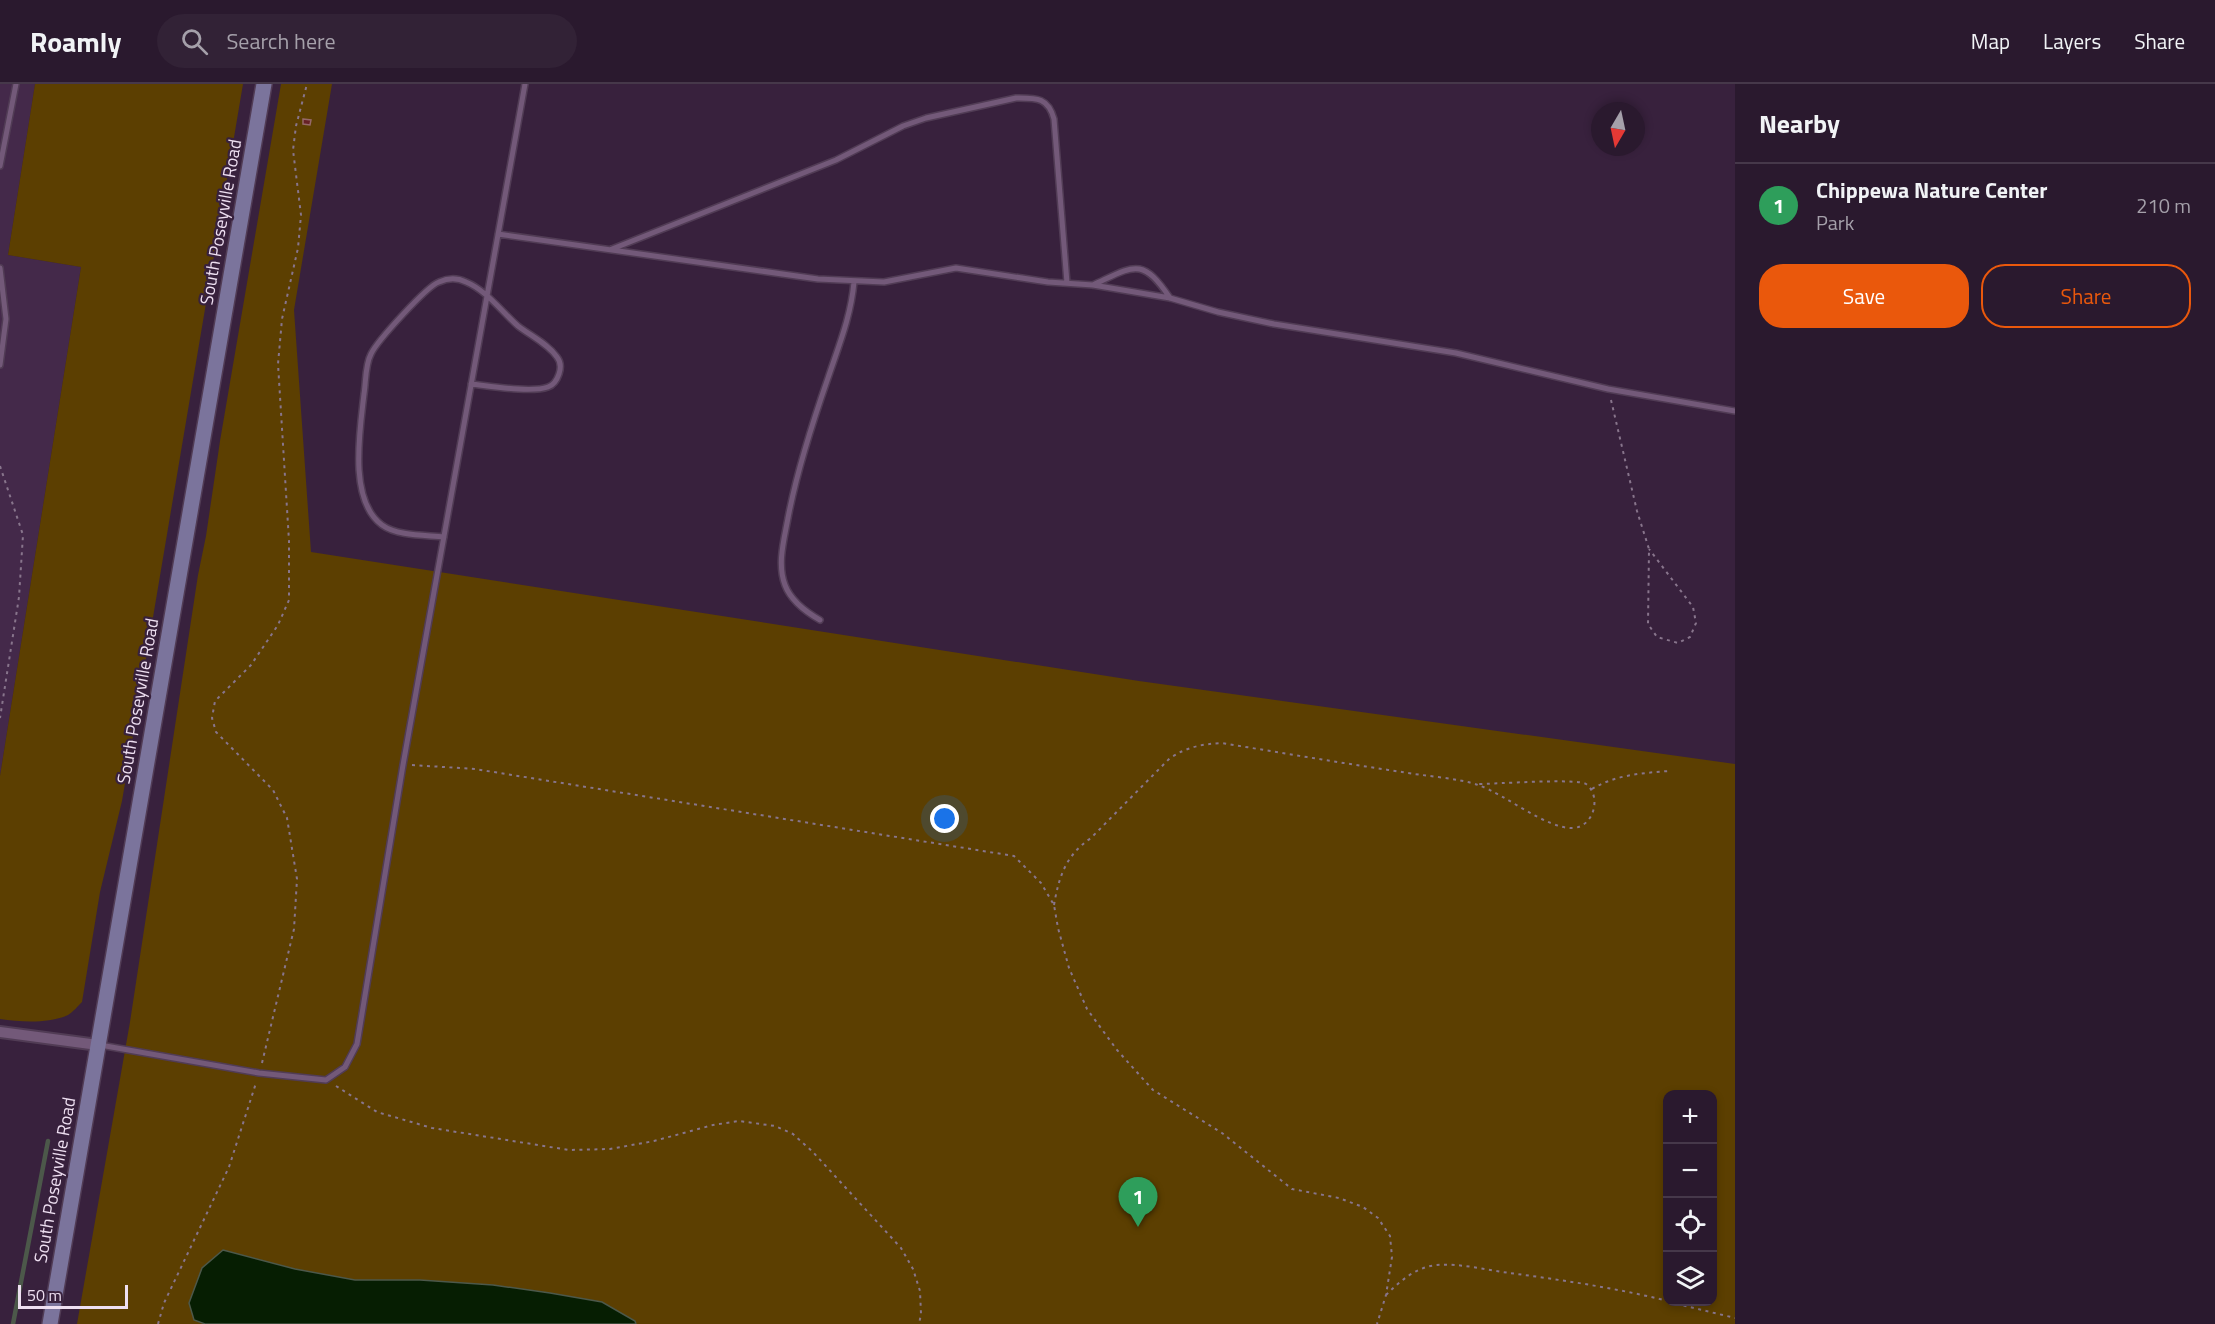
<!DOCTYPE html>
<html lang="en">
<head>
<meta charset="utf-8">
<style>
	body { margin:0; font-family:"Titillium Web",sans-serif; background:#322236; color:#f1f3f6 }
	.controls { position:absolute; right:18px; bottom:18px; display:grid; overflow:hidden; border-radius:12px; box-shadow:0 3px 9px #0003 }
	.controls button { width:54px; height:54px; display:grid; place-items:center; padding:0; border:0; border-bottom:2px solid #46384a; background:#2a192e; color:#f1f3f6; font:30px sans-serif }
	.compass { position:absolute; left:1591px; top:18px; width:54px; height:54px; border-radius:50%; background:#2a192e; box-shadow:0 3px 9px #0003; rotate:189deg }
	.scale { position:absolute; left:18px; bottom:15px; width:110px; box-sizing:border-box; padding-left:6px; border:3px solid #eedff1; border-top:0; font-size:16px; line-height:21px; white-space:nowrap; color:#eedff1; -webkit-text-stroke:4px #38213d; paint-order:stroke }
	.you { position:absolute; left:945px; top:735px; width:21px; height:21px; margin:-15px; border:4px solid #fff; border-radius:50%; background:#1a73e8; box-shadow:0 0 0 9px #1a73e833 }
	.badge { display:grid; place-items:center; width:39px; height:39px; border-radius:50%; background:#ea580c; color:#fff; font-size:20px; font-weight:700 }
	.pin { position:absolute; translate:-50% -50px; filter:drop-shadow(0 2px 3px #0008) }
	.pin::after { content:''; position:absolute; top:32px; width:21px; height:18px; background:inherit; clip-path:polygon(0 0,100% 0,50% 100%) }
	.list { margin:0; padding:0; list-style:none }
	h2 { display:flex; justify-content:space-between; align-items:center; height:78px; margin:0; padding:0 24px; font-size:26px }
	h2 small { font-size:20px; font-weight:400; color:#a5a0aa }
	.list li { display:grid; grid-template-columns:39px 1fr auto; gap:18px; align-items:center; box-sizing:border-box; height:84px; padding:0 24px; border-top:2px solid #46384a }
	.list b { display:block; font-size:22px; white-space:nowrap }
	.list p { margin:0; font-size:20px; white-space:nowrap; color:#a5a0aa }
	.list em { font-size:20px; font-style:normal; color:#a5a0aa }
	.actions { display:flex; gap:12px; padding:18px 24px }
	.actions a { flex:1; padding:14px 0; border:2px solid #ea580c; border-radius:24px; text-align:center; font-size:21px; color:#ea580c }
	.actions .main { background:#ea580c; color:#fff }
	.icon { flex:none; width:33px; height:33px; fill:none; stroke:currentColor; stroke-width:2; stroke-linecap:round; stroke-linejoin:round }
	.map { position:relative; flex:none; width:1735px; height:1240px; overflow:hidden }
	header { display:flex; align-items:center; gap:36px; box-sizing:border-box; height:84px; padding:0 30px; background:#2a192e; border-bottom:2px solid #46384a }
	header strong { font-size:28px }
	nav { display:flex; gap:33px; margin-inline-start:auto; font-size:21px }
	.search { width:420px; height:54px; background:#322236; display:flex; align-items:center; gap:15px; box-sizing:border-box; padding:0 21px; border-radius:33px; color:#a5a0aa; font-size:22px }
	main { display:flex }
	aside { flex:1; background:#2a192e }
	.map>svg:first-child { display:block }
</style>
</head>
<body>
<header>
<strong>Roamly</strong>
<div class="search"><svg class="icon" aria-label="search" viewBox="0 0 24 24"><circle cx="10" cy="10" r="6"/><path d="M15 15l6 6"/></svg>Search here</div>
<nav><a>Map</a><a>Layers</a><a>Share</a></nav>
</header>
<main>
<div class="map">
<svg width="1735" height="1240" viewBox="0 0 1735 1240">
	<rect width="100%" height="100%" fill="#38213d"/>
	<!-- built -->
	<path fill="#44294a" d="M0,0h35l-27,171 73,12 -81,509z"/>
	<!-- green -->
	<path fill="#5c3f01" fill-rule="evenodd" d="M35,0h208l-121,717 -22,91 -18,110c-4,4 -9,10 -14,13 -20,9 -47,7 -68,4v-243l81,-509 -73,-12z
		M281,0h51l-38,226 17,242 828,129 596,83v560h-1658l53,-302 68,-447 8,-39 14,-95zM1668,1010h44v208h-44z"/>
	<!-- water -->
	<path fill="#061e02" stroke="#4c584a" stroke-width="1.5" d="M223,1166l72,19 60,11h65l73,5 57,8 52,9 33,19 1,3h-431l-11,-4 -5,-17 13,-35z"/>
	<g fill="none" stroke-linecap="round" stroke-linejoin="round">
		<!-- stream -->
		<path stroke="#4c584a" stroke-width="4.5" d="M13,1240l35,-183"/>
	</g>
	<!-- building -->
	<path fill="#672126" stroke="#956868" stroke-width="1.5" d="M303,35l8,1 -1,5 -7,-1z"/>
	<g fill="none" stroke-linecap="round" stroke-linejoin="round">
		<defs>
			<path id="lane" d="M0,82l16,-82
				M498,150l320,45 66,3 72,-14 92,14 45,3 77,13 48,14 56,12 182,29 152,36 127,22
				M612,165l224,-89 67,-34 23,-8 90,-20c20,0 32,-1 38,21l13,164
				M0,184l6,51 -6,46
				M1093,201c41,-19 49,-29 77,13
				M444,453c-19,-2 -47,-1 -62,-12 -34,-25 -22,-95 -18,-131 2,-12 1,-29 7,-40 6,-13 56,-68 68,-72 9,-4 19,-4 27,0 20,8 36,30 52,44 13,10 30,18 39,31 4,5 4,11 2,17 -2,6 -5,11 -11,13 -17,6 -58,-1 -77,-3
				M820,536c-14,-8 -29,-19 -35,-35 -8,-21 -1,-45 3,-67 9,-48 24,-94 40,-140 11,-33 23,-62 26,-96
				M100,961l159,28 67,7 19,-13 12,-23 46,-279 122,-681"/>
			<path id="street" d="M0,948l98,13"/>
			<path id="secondary" d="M50,1240l214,-1240"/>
		</defs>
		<!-- lane casing -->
		<use href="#lane" stroke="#513c55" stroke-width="8"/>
		<!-- street casing -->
		<use href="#street" stroke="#513c55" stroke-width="14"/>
		<!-- secondary casing -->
		<use href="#secondary" stroke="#513c55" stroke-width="18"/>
		<!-- path -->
		<path stroke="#88758c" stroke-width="2" stroke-dasharray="3 4.5" stroke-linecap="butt" d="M1611,316l26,111 12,38 -1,75 9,13 21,6 12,-6 6,-14 -3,-16 -44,-58
			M0,382l23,69 -4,62 -19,121
			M412,681l63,4 539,87 27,27 13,22 4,23 11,40 18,41 30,41 36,40 69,43 70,56 47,9 24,9 15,11 12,18 2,21 -6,38 -9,29
			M1592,705c23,-14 50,-16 77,-18
			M1054,821c5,-29 12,-50 37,-67l79,-80c17,-11 32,-14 52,-15 60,10 120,20 180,29 21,4 57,6 76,13 27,9 68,44 95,43 21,-1 29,-32 13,-44 -9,-6 -91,0 -108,0
			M262,979l32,-134 3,-50 -10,-61 -14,-28 -57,-58 -4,-14 3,-17 36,-36 27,-40 11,-25v-59l-11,-177 4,-45 16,-71 3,-33 -8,-65 3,-24 11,-42
			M336,1002l41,26 55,16 137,22 41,-1 44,-8 59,-16 26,-4 36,5 18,8 19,17 89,97 12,21 7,22 1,23 -2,10
			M1386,1211c14,-14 30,-28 51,-30 23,-2 49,5 73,8 52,7 106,15 158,28
			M1669,1218l66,16
			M158,1240l6,-21 65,-136 27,-84"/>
		<!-- lane -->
		<use href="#lane" stroke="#735979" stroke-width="5"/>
		<!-- street -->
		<use href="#street" stroke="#735979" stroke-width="10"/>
		<!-- secondary -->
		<use href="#secondary" stroke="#7b749c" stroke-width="15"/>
	</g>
	<g text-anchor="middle" stroke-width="4.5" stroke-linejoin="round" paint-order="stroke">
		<!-- street labels -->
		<g font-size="18" fill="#eedff1" stroke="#38213d">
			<text transform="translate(221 138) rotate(-80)" y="6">South Poseyville Road</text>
			<text transform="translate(138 617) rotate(-80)" y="6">South Poseyville Road</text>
			<text transform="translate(55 1096) rotate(-80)" y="6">South Poseyville Road</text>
		</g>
	</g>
</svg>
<div class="controls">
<button>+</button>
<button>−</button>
<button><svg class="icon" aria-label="locate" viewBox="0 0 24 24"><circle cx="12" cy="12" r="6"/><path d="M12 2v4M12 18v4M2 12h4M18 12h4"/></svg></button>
<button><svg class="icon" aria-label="layers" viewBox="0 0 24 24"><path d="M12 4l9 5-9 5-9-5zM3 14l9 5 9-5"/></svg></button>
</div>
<svg class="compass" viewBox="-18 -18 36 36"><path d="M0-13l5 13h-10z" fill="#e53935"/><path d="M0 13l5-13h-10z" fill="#a5a0aa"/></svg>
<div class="scale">50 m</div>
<div class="you"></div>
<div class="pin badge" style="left:1138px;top:1143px;background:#2e9e5b">1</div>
</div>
<aside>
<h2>Nearby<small></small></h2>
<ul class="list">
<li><span class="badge" style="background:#2e9e5b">1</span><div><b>Chippewa Nature Center</b><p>Park</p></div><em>210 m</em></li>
</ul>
<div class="actions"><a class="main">Save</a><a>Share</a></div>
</aside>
</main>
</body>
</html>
